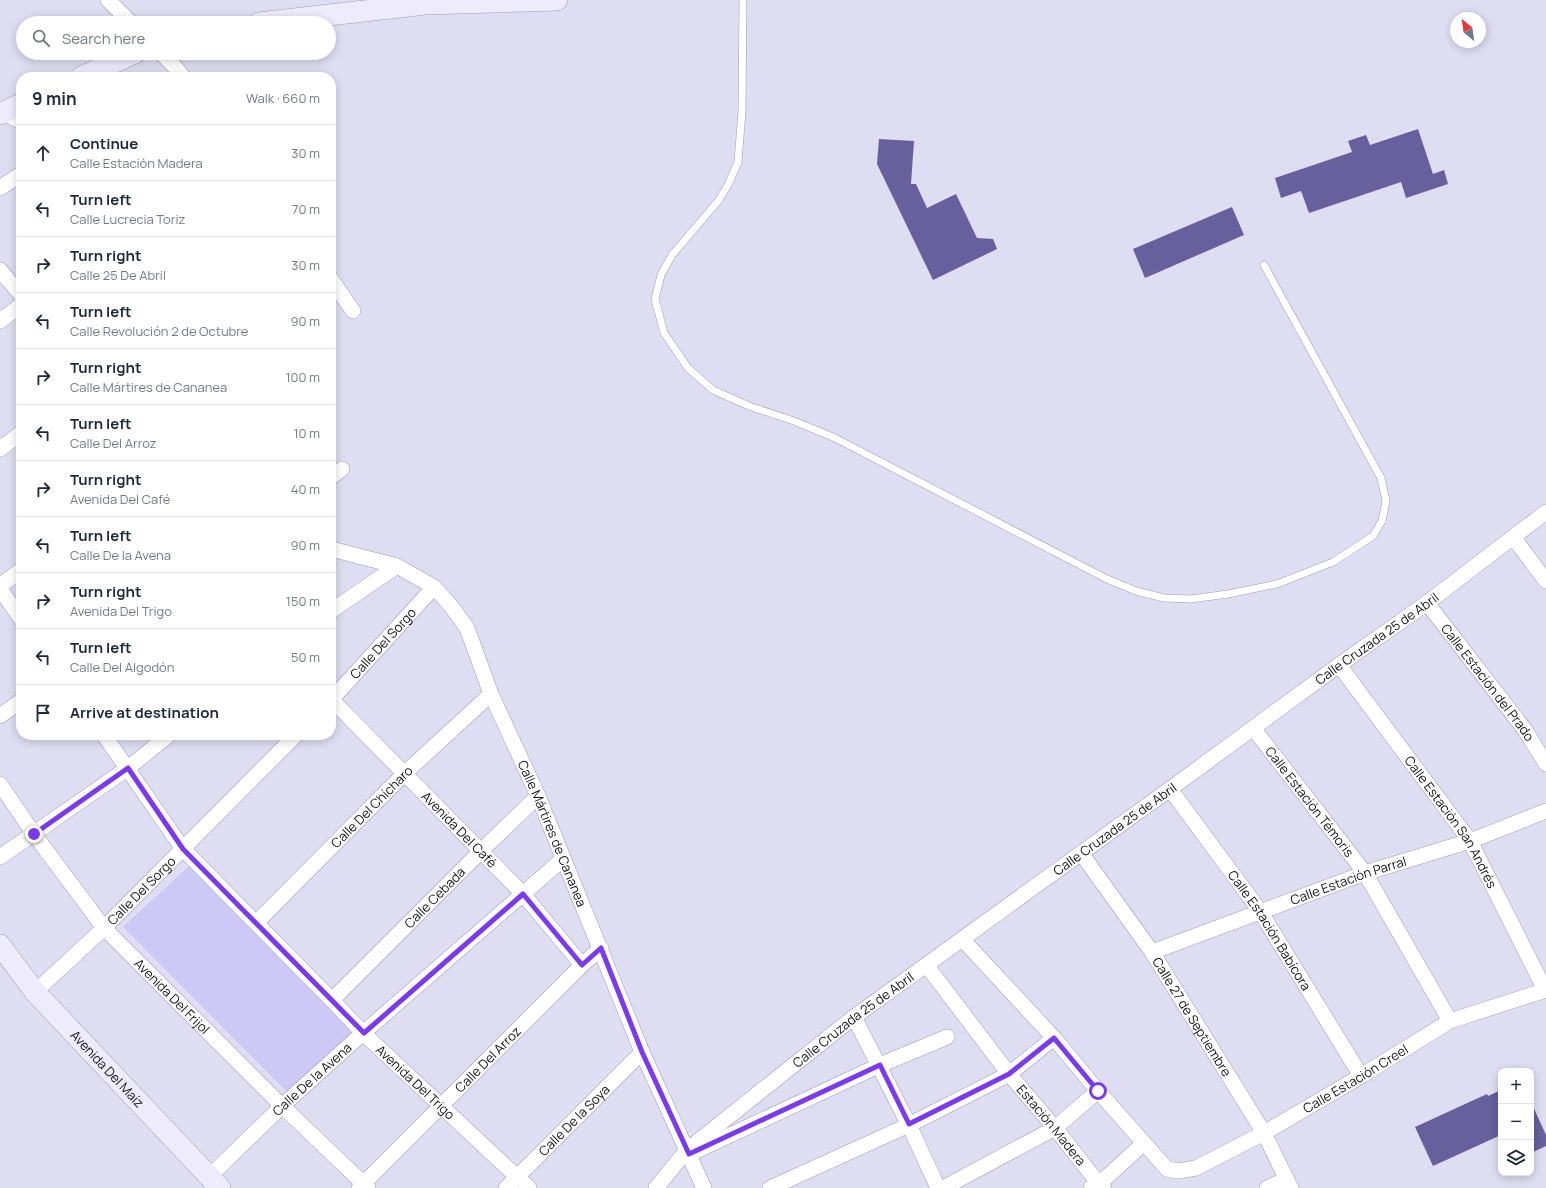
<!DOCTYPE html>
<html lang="en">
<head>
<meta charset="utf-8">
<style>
	body { margin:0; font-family:Manrope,sans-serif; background:#f2f2f3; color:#1f2937 }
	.controls { position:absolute; right:12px; bottom:12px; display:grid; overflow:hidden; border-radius:8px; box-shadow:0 2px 10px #0003 }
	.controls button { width:36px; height:36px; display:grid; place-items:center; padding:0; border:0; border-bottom:1px solid #e0e1e3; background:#fff; color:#1f2937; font:20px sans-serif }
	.compass { position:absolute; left:1450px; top:12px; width:36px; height:36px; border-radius:50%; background:#fff; box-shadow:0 2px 10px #0003; rotate:331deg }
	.stop { position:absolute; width:12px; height:12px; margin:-9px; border:3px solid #7c3aed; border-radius:50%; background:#fff }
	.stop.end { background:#7c3aed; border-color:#fff; box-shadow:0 1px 4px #0008 }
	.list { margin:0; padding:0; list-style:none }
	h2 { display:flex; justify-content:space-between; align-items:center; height:52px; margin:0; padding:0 16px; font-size:17px }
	h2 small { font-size:13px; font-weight:400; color:#747a83 }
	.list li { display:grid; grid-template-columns:26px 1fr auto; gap:12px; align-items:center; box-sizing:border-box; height:56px; padding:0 16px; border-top:1px solid #e0e1e3 }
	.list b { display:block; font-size:15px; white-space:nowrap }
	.list p { margin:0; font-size:13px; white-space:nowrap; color:#747a83 }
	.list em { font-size:13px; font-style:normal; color:#747a83 }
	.icon { flex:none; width:22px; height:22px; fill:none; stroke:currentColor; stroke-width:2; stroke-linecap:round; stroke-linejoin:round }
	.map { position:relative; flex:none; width:1546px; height:1188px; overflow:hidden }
	.search { position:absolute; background:#fff; box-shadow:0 2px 10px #0003; left:16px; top:16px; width:320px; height:44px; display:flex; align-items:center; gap:10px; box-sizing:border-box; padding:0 14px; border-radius:22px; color:#747a83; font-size:15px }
	.panel { position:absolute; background:#fff; box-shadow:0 2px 10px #0003; left:16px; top:72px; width:320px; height:668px; border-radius:16px }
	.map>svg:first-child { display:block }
</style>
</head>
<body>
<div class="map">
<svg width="1546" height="1188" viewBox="0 0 1546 1188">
	<rect width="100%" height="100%" fill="#deddf1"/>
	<!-- green -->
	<path fill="#cdc9f6" d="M189,866l163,166 -63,62 -166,-167z"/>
	<!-- building -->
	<path fill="#685f9d" d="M1418,129l15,45 11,-4 4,14 -42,14 -5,-16 -92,31 -8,-22 -20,7 -6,-20 77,-26 -4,-11 18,-6 4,10z
		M879,139l35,2 -3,43h5l11,24 29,-14 21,44 16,1 4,10 -64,31 -56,-116z
		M1232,207l12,28 -99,43 -12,-29z
		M1501,1090v45l-68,31 -18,-39 72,-33 1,2z
		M1531,1102l15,33v11l-15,7z"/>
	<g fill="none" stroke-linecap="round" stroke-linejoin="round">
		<defs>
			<path id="lane" d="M743,0l-1,111 -4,51 -10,23 -9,15 -47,55 -11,20 -6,24 9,34 24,35 25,22 36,16 45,15 41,17 272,141 29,12 28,7 27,1 37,-5 49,-10 56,-22 40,-26 9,-15 4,-20 -5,-23 -117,-213"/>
			<g id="street">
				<path d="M108,0l23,23"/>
				<path d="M161,53l16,16 6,8"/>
				<path d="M2,113l19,8"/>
				<path d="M0,188l21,-14"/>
				<path d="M0,270l21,25"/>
				<path d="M331,279l22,32"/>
				<path d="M0,321l21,-16"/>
				<path d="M0,449l21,-16"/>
				<path d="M331,477l11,-8"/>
				<path d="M1513,537l33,44"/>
				<path id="s1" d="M331,549l66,17 37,21 17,19 16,22 24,66 47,102 104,256 62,136"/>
				<path d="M0,586l21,-16"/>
				<path d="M0,589l21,30"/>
				<path id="s2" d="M1427,603l98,127 21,34"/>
				<path d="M331,611l66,-45"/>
				<path id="s3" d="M1339,665l131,176 75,149"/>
				<path id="s4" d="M331,699l192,195 59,71"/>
				<path id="s5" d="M331,700l103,-113"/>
				<path d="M0,716l21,-15"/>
				<path id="s6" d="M1253,728l112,145 85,148"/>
				<path id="s7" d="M104,735l79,114 149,151 31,33 166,155"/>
				<path id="s8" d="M0,784l34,50 70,94 178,178 86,82"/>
				<path id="s9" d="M1170,789l90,122 101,165"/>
				<path id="s10" d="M1081,853l71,99 112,181 27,55"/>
				<path d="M0,857l128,-89 41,-33"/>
				<path id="s11" d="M256,923l149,-150 86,-79"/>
				<path id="s12" d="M963,940l91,98 44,53 69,78 11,2 18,-3 68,-35 97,-57 89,-55 96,-31"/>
				<path id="s13" d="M1152,952l213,-79 105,-32 76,-30"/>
				<path id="s14" d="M927,966l82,108 46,54 44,56 5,4"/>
				<path id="s15" d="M35,992l69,-64 192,-193"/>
				<path id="s16" d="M332,1000l148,-148 58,-56"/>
				<path d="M854,1017l55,108 29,63"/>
				<path d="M694,1152l186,-87 67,-28"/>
				<path id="s17" d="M209,1177l73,-71 81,-73 200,-174"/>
				<path id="s18" d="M359,1188l223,-223 19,-17"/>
				<path id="s19" d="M506,1188l136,-136"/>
				<path id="s20" d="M656,1188l31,-38 167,-133 316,-228 169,-124 88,-62 119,-91"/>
				<path d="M770,1188l139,-63 100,-51 45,-36"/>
				<path d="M943,1188l112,-60 43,-37"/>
				<path d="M1091,1188l8,-4 45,-41"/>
				<path d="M1267,1188l20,-9"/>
			</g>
			<g id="secondary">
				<path d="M259,23l166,-19 132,-4"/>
				<path d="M81,77l54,-24"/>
				<path d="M0,114l21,-10"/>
				<path id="s21" d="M0,945l35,47 185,196"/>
			</g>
		</defs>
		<!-- lane casing -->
		<use href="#lane" stroke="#9e9db0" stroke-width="8"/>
		<!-- street casing -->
		<use href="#street" stroke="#9e9db0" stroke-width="16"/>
		<!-- secondary casing -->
		<use href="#secondary" stroke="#9e9db0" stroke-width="22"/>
		<!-- lane -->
		<use href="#lane" stroke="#fff" stroke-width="7"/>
		<!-- street -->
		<use href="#street" stroke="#fff" stroke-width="15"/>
		<!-- secondary -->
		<use href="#secondary" stroke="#edebfc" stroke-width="21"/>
	</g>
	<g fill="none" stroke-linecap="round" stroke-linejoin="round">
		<!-- route -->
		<path stroke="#7c3aed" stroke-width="5" d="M34,834l94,-66 55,81 181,184 159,-139 59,71 19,-17 41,104 47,102 191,-89 29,59 100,-50 45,-36 44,53"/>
	</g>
	<g text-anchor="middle" stroke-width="3" stroke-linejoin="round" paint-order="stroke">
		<!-- street labels -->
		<g font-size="13" fill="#131219" stroke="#ebeafe">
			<text dy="5" stroke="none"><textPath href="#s20" startOffset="908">Calle Cruzada 25 de Abril</textPath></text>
			<text dy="5" stroke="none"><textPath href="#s5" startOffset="77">Calle Del Sorgo</textPath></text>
			<text dy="5" stroke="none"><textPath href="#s2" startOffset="100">Calle Estación del Prado</textPath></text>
			<text dy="5" stroke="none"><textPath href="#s6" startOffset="93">Calle Estación Témoris</textPath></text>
			<text dy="5" stroke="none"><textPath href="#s11" startOffset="164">Calle Del Chícharo</textPath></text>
			<text dy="5" stroke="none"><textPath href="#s3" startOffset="193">Calle Estación San Andrés</textPath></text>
			<text dy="5" stroke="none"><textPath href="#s4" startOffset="183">Avenida Del Café</textPath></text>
			<text dy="5" stroke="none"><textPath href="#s20" startOffset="584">Calle Cruzada 25 de Abril</textPath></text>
			<text dy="5" stroke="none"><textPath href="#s1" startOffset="386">Calle Mártires de Cananea</textPath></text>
			<text dy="5" stroke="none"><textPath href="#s13" startOffset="209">Calle Estación Parral</textPath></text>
			<text dy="5" stroke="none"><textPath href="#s15" startOffset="147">Calle Del Sorgo</textPath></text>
			<text dy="5" stroke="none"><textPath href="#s16" startOffset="145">Calle Cebada</textPath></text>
			<text dy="5" stroke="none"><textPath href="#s9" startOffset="173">Calle Estación Babícora</textPath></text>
			<text dy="5" stroke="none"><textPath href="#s8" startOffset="274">Avenida Del Frijol</textPath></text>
			<text dy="5" stroke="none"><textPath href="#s10" startOffset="198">Calle 27 de Septiembre</textPath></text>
			<text dy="5" stroke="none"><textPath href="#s20" startOffset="260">Calle Cruzada 25 de Abril</textPath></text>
			<text dy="5" stroke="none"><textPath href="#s18" startOffset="182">Calle Del Arroz</textPath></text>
			<text dy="5" stroke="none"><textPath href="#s21" startOffset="164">Avenida Del Maíz</textPath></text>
			<text dy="5" stroke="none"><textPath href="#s12" startOffset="519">Calle Estación Creel</textPath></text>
			<text dy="5" stroke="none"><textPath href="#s17" startOffset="142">Calle De la Avena</textPath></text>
			<text dy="5" stroke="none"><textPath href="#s7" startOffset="468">Avenida Del Trigo</textPath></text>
			<text dy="5" stroke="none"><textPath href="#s19" startOffset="96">Calle De la Soya</textPath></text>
			<text dy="5" stroke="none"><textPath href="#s14" startOffset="202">Estación Madera</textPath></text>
		</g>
	</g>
</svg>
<div class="controls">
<button>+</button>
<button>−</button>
<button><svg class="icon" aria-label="layers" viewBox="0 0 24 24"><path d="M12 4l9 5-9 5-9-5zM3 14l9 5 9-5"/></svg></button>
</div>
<svg class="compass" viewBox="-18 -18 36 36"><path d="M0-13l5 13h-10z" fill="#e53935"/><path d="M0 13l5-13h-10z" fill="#747a83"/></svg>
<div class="stop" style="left:1098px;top:1091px"></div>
<div class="stop end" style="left:34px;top:834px"></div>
<div class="search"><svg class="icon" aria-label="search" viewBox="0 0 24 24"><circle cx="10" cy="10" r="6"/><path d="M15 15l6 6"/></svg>Search here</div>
<section class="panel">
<h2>9 min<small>Walk · 660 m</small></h2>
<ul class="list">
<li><svg class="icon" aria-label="ahead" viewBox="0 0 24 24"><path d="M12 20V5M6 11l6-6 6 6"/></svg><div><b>Continue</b><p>Calle Estación Madera</p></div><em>30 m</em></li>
<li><svg class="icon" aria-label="left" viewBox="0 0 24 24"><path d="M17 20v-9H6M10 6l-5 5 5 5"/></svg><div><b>Turn left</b><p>Calle Lucrecia Toriz</p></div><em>70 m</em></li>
<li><svg class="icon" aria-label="right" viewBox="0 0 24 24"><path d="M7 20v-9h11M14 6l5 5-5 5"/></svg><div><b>Turn right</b><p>Calle 25 De Abril</p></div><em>30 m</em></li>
<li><svg class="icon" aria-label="left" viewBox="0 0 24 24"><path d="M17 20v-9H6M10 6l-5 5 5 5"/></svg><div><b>Turn left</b><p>Calle Revolución 2 de Octubre</p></div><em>90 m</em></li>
<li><svg class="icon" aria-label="right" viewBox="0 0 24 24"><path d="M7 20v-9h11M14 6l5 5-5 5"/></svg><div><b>Turn right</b><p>Calle Mártires de Cananea</p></div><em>100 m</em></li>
<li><svg class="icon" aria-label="left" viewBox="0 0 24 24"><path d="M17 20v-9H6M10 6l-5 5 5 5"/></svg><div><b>Turn left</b><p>Calle Del Arroz</p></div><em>10 m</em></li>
<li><svg class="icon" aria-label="right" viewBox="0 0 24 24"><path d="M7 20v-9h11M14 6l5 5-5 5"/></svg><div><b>Turn right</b><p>Avenida Del Café</p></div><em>40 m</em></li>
<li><svg class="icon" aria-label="left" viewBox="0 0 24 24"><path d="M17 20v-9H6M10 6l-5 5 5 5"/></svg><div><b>Turn left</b><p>Calle De la Avena</p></div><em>90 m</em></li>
<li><svg class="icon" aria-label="right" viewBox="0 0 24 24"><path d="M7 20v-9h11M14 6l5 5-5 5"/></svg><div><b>Turn right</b><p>Avenida Del Trigo</p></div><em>150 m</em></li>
<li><svg class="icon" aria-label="left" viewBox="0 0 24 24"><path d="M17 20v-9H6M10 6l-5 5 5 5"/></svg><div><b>Turn left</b><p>Calle Del Algodón</p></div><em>50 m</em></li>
<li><svg class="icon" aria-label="arrive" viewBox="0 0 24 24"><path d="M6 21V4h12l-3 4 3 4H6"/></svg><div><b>Arrive at destination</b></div></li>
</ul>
</section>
</div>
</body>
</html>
